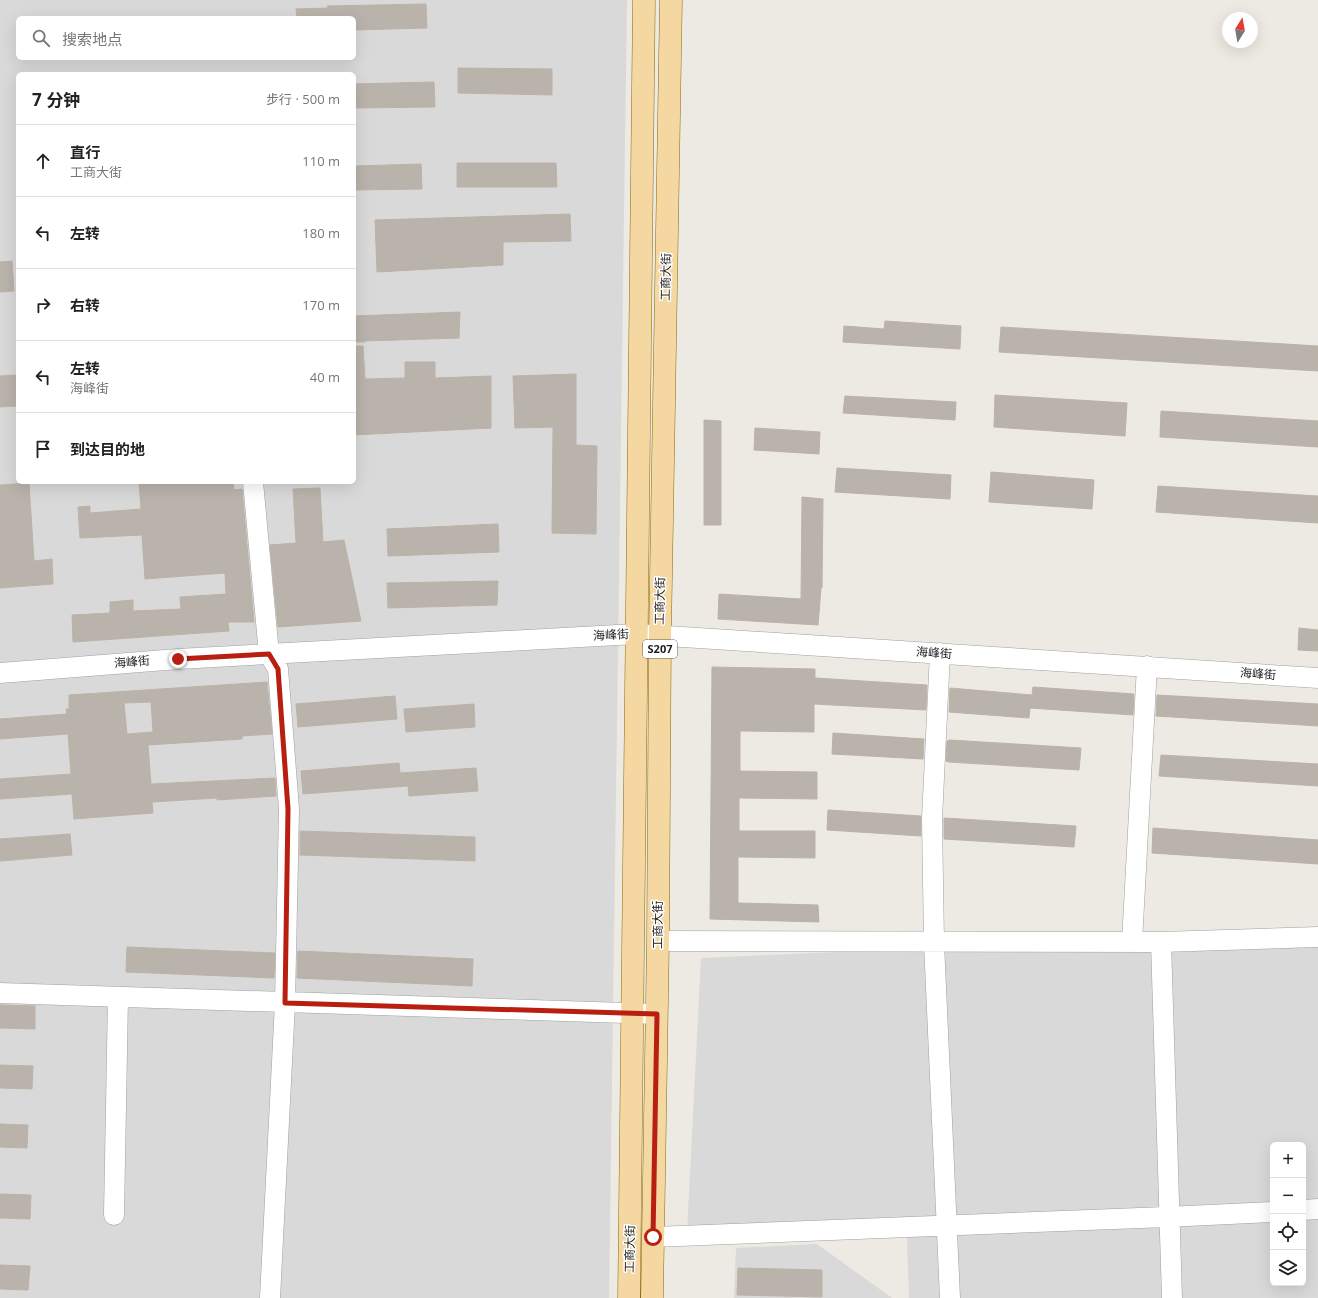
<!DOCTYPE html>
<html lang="zh">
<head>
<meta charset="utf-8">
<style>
	body { margin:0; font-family:"Open Sans","Noto Sans SC",sans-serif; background:#f2f2f2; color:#222 }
	.controls { position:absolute; right:12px; bottom:12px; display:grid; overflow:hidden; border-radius:6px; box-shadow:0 4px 16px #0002 }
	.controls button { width:36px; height:36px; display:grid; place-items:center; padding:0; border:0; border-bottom:1px solid #e0e0e0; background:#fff; color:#222; font:20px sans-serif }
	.compass { position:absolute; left:1222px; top:12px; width:36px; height:36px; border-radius:50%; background:#fff; box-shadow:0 4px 16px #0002; rotate:11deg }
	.stop { position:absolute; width:12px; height:12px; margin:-9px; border:3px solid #b91f10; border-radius:50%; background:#fff }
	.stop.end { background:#b91f10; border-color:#fff; box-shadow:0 1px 4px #0008 }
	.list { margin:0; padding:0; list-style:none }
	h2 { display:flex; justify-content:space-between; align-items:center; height:52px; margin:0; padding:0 16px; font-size:17px }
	h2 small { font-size:13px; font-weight:400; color:#767676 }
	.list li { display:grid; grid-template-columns:26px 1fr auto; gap:12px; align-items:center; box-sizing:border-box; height:72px; padding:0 16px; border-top:1px solid #e0e0e0 }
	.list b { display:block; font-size:15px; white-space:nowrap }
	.list p { margin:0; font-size:13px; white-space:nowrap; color:#767676 }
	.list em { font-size:13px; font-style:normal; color:#767676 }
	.icon { flex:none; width:22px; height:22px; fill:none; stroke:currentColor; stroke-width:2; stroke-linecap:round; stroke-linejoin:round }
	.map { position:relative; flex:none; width:1318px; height:1298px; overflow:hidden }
	.search { position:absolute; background:#fff; box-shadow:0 4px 16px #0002; left:16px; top:16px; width:340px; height:44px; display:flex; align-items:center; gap:10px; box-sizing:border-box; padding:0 14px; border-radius:6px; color:#767676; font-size:15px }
	.panel { position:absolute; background:#fff; box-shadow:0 4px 16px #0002; left:16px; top:72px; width:340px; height:412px; border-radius:6px }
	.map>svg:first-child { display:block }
</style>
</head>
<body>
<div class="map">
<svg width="1318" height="1298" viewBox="0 0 1318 1298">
	<rect width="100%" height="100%" fill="#edeae3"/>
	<!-- residential -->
	<path fill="#dad9d9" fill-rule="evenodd" d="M0,0h627l-18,1298h-609zM18,18h336v40h-336zM18,74h336v408h-336z
		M1318,931v367h-409l-2,-62 -220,-4 14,-274zM1273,1145h30v138h-30z
		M817,1244l75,54h-158l2,-50z"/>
	<!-- building -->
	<path fill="#b9b3ac" stroke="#bdb2a6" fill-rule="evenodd" d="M426,4l1,24 -73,2v-12h-57l-1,-9 32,-1 -1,-2z
		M458,68l94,1v26l-94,-2z
		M434,82l1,25 -81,1v-24z
		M457,163h99l1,24h-100z
		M421,164l1,25 -68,1v-24z
		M570,214l1,27 -68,1v23l-126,7 -2,-52z
		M12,261l2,30 -14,1v-30z
		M460,312l-1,26 -95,3 1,1h-11v-26z
		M885,321l76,5 -1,23 -117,-7 1,-16 40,3z
		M1001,327l317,19v25l-319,-19z
		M354,346h9l2,33 40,-1v-16h30v16l56,-2v52l-137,7z
		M576,374v71l21,1 -1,88 -44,-1 1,-106 -38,1 -2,-52z
		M18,375v31l-18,1v-31z
		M995,395l132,8 -2,33 -131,-9z
		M845,396l111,6 -1,18 -112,-7z
		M1161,411l157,10v26l-158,-10z
		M704,420l17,1v104h-17z
		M755,428l65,4 -1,22 -65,-4z
		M837,468l114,7 -1,24 -115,-7z
		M991,472l103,8 -2,29 -103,-7z
		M139,482h94l1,8 8,-1 12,133h-26l1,9 -156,11 -1,-27 38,-2v-11l23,-2v11l48,-2 -1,-12 46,-3 -1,-21 -80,6 -3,-44 -62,3 -2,-31 12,-1v7l51,-4z
		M29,483l5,78 18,-2 1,25 -53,4v-103z
		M1158,486l160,10v27l-162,-11z
		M320,488l3,54 21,-2 17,81 -83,6 -8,-82 26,-2 -3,-54z
		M802,497l21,2 -1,89h-1l-3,37 -100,-6 1,-25 82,5z
		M498,524l1,28 -111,4 -1,-27z
		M498,581l-1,24 -109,3 -1,-25z
		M1299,628l19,2v21l-20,-1z
		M712,667l103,2v9l112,7 -1,25 -112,-6v28l-74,-1v40l77,1v27l-78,-1v33h76v27l-77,-1v46l80,2 1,17 -109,-3z
		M267,682l5,52 -30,2v3l-94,6 3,39 124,-6 1,18 -59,4v-2l-65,4 1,11 -79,6 -2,-25 -72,5v-20l71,-5 -3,-40 -68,5v-20l67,-5 -1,-5h3v-14zM151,702l2,30 -26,2 -3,-31z
		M1033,687l101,7 -1,21 -103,-7 -1,10 -80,-6 1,-24 82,7z
		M1157,695l161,9v22l-162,-10z
		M395,696l2,23 -99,8 -2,-23z
		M474,704l1,23 -69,5 -2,-23z
		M833,733l91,6 -1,20 -91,-5z
		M950,740l131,8 -2,22 -130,-8 -3,-1 1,-20z
		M1161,755l157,9v22l-159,-10z
		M399,763l1,10 76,-5 2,23 -69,5 -1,-10 -105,8 -2,-23z
		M828,810l93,6v20l-94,-6z
		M944,818l132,8 -2,21 -130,-8z
		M1153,828l165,12v24l-166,-11z
		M300,831l175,6v24l-175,-6z
		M70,834l2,21 -72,6v-22z
		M127,947l148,6 -1,25 -148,-6z
		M298,951l175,8 -1,27 -175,-8z
		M0,1005l35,1v23l-35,-1z
		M0,1065l33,1 -1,23 -32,-1z
		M0,1124l28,1 -1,23 -27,-1z
		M0,1194l31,1 -1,24 -30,-1z
		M0,1265l30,1 -2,24 -28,-1z
		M738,1268l84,2v27l-85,-2z"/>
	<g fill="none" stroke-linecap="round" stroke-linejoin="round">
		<defs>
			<path id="minor" d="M253,482l16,172 9,15 11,140 -4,194 -15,295
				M940,653l-8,166 2,124 16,355
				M0,673l178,-14 458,-25 682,44
				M658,941l503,1 157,-5
				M1132,942l15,-276
				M1161,942l11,356
				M0,993l657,21
				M1303,1210l15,-1
				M114,1215l4,-218
				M653,1237l513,-20 107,-5"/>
			<path id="major" d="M629,1298l15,-1298
				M652,1298l6,-357 2,-306 11,-635"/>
		</defs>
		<!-- minor casing -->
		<use href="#minor" stroke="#a0a0a0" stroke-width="21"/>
		<!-- major casing -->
		<use href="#major" stroke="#896b0c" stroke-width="23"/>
		<!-- minor -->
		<use href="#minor" stroke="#fff" stroke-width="20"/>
		<!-- major -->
		<use href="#major" stroke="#f4d7a1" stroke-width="22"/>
	</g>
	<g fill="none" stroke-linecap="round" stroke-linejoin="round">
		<!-- route -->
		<path stroke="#b91f10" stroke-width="5" d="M178,659l91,-5 9,15 10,140 -3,194 372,11 -4,223"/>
	</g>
	<g text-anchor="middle" stroke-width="3" stroke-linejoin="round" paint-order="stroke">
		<!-- shield labels -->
		<rect fill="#fff" stroke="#606060" stroke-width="1" x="643" y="640" width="34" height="18" rx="3"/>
		<g font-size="11" font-weight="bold" fill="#1c1c1c">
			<text x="660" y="653">S207</text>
		</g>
		<!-- street labels -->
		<g font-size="12" fill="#1c1c1c" stroke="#fff">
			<text transform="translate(666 277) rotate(-89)" y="4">工商大街</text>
			<text transform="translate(660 601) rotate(-89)" y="4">工商大街</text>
			<text transform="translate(611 635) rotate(-3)" y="4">海峰街</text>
			<text transform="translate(934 653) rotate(4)" y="4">海峰街</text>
			<text transform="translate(132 662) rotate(-5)" y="4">海峰街</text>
			<text transform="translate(1258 674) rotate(4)" y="4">海峰街</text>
			<text transform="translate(658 925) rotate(-90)" y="4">工商大街</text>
			<text transform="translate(630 1249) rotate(-89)" y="4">工商大街</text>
		</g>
	</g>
</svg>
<div class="controls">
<button>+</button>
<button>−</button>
<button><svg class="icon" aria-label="locate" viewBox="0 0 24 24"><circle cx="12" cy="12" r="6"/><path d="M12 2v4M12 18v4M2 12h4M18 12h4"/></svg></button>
<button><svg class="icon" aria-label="layers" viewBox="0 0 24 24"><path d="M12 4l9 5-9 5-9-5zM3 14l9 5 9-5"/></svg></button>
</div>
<svg class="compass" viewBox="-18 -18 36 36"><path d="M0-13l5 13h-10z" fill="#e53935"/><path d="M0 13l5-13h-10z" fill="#767676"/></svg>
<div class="stop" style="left:653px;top:1237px"></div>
<div class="stop end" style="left:178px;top:659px"></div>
<div class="search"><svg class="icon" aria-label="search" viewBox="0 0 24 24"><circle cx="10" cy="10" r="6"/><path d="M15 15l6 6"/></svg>搜索地点</div>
<section class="panel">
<h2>7 分钟<small>步行 · 500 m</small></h2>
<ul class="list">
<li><svg class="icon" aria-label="ahead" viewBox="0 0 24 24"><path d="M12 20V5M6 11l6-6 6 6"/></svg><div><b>直行</b><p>工商大街</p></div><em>110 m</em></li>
<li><svg class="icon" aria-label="left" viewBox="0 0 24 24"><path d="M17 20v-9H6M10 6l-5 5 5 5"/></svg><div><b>左转</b></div><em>180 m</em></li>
<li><svg class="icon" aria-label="right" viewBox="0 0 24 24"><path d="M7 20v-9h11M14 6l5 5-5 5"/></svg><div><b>右转</b></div><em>170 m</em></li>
<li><svg class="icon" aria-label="left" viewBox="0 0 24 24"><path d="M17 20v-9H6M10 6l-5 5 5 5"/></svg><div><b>左转</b><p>海峰街</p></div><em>40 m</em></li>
<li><svg class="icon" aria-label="arrive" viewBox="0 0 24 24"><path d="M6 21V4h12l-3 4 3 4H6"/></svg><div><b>到达目的地</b></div></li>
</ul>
</section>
</div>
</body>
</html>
